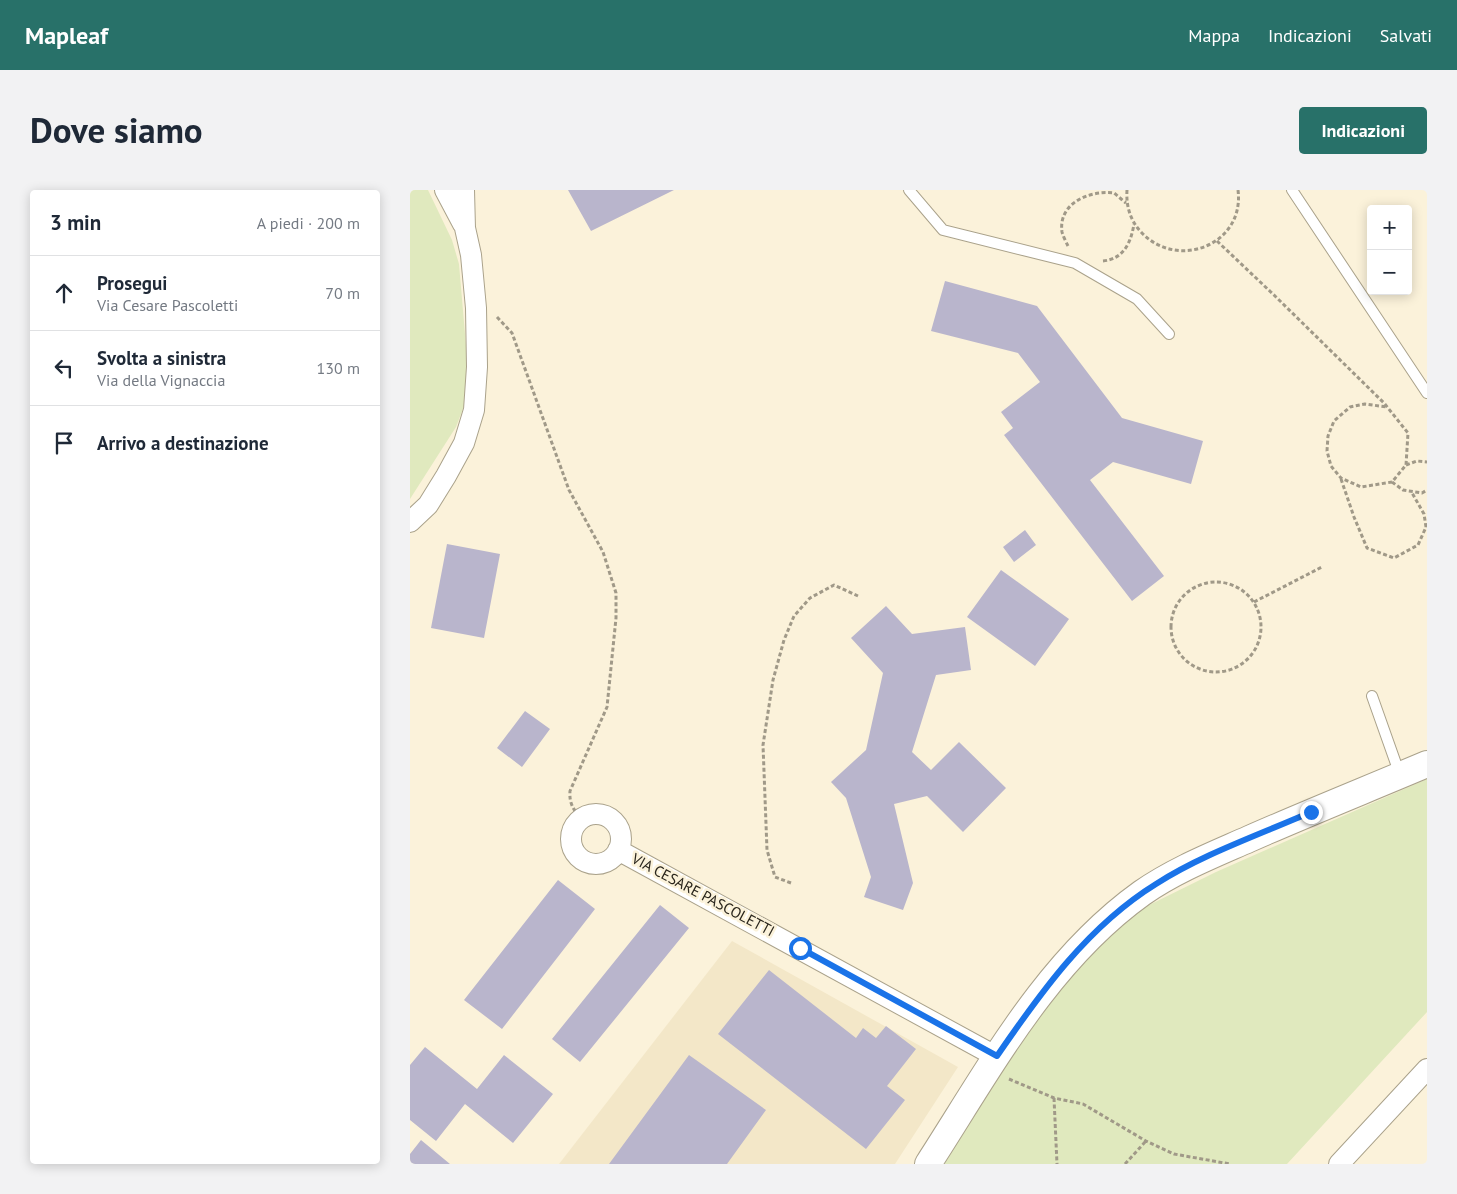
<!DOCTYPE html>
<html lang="it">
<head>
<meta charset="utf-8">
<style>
	body { margin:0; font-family:"PT Sans",sans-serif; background:#f2f2f3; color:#1f2937 }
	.controls { position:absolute; right:15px; top:15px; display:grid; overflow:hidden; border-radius:5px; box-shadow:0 2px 12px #0003 }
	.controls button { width:45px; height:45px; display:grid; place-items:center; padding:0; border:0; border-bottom:1px solid #e0e1e3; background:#fff; color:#1f2937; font:25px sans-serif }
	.stop { position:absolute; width:15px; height:15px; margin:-11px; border:4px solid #1a73e8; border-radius:50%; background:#fff }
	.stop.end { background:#1a73e8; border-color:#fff; box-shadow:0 1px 5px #0008 }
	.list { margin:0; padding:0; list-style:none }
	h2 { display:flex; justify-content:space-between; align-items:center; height:65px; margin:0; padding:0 20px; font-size:21px }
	h2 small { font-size:16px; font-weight:400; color:#747a83 }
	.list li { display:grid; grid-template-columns:32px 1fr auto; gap:15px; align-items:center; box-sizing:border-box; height:75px; padding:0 20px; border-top:1px solid #e0e1e3 }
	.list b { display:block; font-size:19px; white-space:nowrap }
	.list p { margin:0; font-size:16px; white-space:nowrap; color:#747a83 }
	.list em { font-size:16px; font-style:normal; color:#747a83 }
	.icon { flex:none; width:28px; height:28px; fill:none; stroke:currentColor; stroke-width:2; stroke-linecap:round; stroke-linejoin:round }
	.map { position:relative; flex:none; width:1017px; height:974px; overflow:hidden; border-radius:5px }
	header { display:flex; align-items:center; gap:30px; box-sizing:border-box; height:70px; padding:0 25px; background:#287169; color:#fff }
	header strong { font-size:24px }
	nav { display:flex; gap:28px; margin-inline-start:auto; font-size:18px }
	.intro { display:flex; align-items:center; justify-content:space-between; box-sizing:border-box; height:120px; padding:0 30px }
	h1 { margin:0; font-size:35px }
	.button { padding:12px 22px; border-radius:5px; background:#287169; color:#fff; font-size:18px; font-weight:700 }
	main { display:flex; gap:30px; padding:0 30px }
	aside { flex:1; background:#fff; border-radius:5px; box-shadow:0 2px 12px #0003 }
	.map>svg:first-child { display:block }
</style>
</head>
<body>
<header>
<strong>Mapleaf</strong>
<nav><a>Mappa</a><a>Indicazioni</a><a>Salvati</a></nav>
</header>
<div class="intro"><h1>Dove siamo</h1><a class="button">Indicazioni</a></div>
<main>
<aside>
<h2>3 min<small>A piedi · 200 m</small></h2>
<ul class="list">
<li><svg class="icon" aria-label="ahead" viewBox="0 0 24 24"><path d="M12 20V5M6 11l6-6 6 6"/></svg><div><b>Prosegui</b><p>Via Cesare Pascoletti</p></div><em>70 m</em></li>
<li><svg class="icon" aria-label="left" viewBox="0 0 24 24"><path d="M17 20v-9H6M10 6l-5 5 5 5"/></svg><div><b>Svolta a sinistra</b><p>Via della Vignaccia</p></div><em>130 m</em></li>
<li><svg class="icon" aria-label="arrive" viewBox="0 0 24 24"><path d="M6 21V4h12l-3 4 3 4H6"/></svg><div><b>Arrivo a destinazione</b></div></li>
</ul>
</aside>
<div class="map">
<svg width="1017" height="974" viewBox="0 0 1017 974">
	<rect width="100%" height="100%" fill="#fbf2da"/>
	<!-- built -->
	<path fill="#f3e7c8" d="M322,751l226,126 -63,97h-336z"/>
	<!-- green -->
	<path fill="#e0e9be" d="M0,0h18l24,50 7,24 9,105 -4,37 -8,21 -46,72z
		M1017,589v233l-140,152h-343l56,-89 39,-57 45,-57 53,-50 79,-39z"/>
	<!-- building -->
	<path fill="#b9b5cc" d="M158,0h106l-83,41z
		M535,91l92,25 85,112 81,23 -12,43 -78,-22 -23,18 74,96 -32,25 -128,-166 9,-7 -12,-16 39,-30 -22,-29 -87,-22z
		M615,340l11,15 -22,17 -11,-15z
		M37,354l53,10 -16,84 -53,-10z
		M591,380l68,49 -34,47 -68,-49z
		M476,416l26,28 53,-7 6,43 -35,5 -24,77 19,18 28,-28 47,46 -43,44 -36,-36 -33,8 19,79 -10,27 -39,-13 7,-20 -25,-79 -15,-16 35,-32 17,-77 -32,-35z
		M115,521l25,18 -28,38 -25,-19z
		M148,690l37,29 -93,120 -38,-29z
		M250,715l29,23 -109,134 -28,-23z
		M359,780l87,68 7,-10 13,10 10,-12 30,23 -29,37 18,14 -39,49 -148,-115z
		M15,857l52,42 27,-34 49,39 -40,49 -48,-39 -29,37 -26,-21v-55z
		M279,865l77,55 -39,54h-118z
		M11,950l29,24h-40v-10z"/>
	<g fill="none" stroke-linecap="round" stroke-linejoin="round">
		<defs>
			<path id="service" d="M499,0l34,40 132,33 62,36 32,35
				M882,0l135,203
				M962,506l28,79"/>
			<path id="minor" d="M35,0l18,34
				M0,332l18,-17 18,-29 18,-33 10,-33 3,-43 -1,-59 -5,-53 -6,-27 -1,-38
				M161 649a25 25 0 1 1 50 0a25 25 0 1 1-50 0Z
				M208,660l379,207
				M929,974l88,-95"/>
			<path id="tertiary" d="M518,974c62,-96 119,-203 214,-271 33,-23 71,-38 107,-54 59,-26 119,-50 178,-75"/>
		</defs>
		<!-- service casing -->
		<use href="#service" stroke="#aaa28b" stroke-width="12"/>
		<!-- minor casing -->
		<use href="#minor" stroke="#aaa28b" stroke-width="22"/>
		<!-- tertiary casing -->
		<use href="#tertiary" stroke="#aaa28b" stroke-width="28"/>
		<!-- path -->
		<path stroke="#a09988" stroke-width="3" stroke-dasharray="4 2.5" stroke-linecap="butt" d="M717,0c-1,16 3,30 14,42 36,39 104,13 97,-42
			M807,51l58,55 109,107 24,30 -2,32 -14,17 -31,5 -20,-9 -10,-12 -4,-15 1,-15 6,-15 16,-14 15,-3 22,3
			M658,56c-2,-4 -5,-10 -6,-14 -4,-28 26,-42 52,-39 4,3 8,7 12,10
			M693,71c21,-2 28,-19 31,-37
			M87,127l15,16 57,157 34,62 13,41v25l-9,89 -37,84c-1,13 4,19 11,28
			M996,275l11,-4 10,1
			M931,289l13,38 13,31 27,10 24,-13 8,-18 -2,-13 -13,-23
			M982,292l11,8 19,3 5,-3
			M761 437a45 45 0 1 1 90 0a45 45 0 1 1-90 0Z
			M844,412l68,-35
			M381,693l-16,-6 -8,-27 -4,-105 10,-65 11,-40 10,-24 16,-18 24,-13 24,11
			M599,889l45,19 29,6 63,37 28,13 56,10
			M644,908l3,66
			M715,974l21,-23"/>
		<!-- service -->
		<use href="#service" stroke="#fff" stroke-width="10"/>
		<!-- minor -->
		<use href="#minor" stroke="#fff" stroke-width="20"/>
		<!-- tertiary -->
		<use href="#tertiary" stroke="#fff" stroke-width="26"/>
	</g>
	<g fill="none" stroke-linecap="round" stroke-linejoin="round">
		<!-- route -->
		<path stroke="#1a73e8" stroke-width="6" d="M390,758l197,108c44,-64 91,-130 159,-172 47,-30 103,-49 155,-72"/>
	</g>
	<g text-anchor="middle" stroke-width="5" stroke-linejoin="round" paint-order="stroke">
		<!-- street labels -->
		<g font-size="15" fill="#2a261d" stroke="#fbf2da">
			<text transform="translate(293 705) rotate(28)" y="5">VIA CESARE PASCOLETTI</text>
		</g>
	</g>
</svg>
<div class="controls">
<button>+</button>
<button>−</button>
</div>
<div class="stop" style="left:390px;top:758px"></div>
<div class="stop end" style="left:901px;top:622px"></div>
</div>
</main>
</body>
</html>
